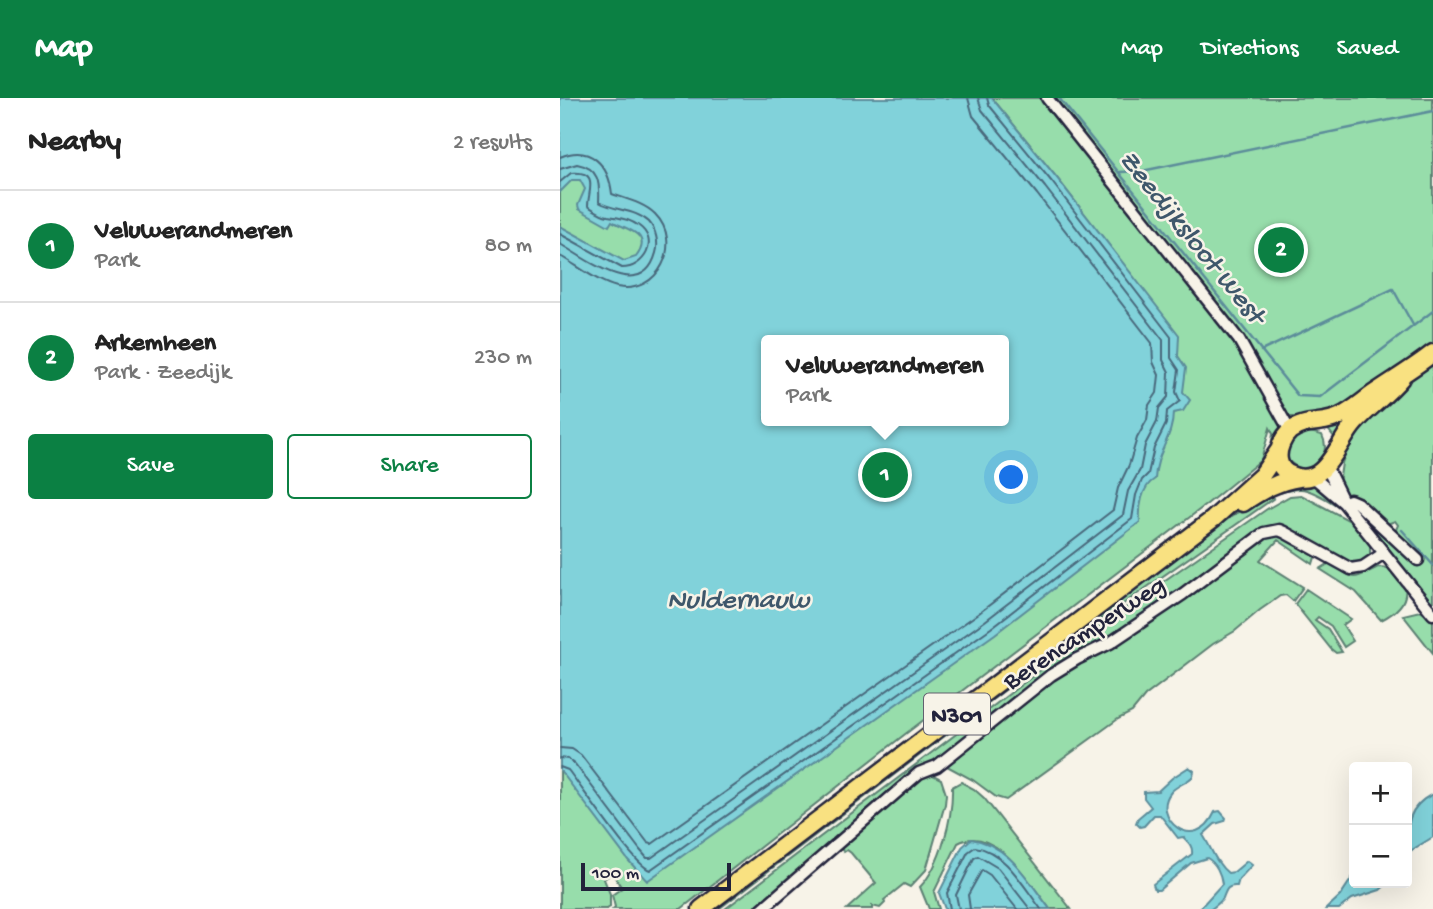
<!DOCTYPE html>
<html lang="en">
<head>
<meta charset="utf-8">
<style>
	body { margin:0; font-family:"Gochi Hand",sans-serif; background:#f2f2f2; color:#222 }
	.controls { position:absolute; right:21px; bottom:21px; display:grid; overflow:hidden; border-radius:7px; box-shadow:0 7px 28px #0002 }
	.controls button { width:63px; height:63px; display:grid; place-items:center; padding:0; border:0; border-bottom:2px solid #e0e0e0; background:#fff; color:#222; font:35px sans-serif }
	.scale { position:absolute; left:21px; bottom:18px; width:150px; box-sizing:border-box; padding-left:7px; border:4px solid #22223b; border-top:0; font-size:19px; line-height:24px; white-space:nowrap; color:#22223b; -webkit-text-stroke:5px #f7f3e8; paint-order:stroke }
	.you { position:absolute; left:452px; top:380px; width:24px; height:24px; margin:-18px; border:5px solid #fff; border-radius:50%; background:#1a73e8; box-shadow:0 0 0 10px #1a73e833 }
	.badge { display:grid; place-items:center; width:46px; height:46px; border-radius:50%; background:#0b8043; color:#fff; font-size:23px; font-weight:700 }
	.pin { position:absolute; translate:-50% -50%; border:4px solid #fff; box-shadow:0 2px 7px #0006 }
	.popup { position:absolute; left:201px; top:237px; width:248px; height:91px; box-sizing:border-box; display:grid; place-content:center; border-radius:7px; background:#fff; filter:drop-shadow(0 2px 5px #0005); font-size:23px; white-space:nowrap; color:#767676 }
	.popup b { font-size:26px; color:#222 }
	.popup::after { content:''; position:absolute; left:50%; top:100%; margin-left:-14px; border:14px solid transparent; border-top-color:#fff }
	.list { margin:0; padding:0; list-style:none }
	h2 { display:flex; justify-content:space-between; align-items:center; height:91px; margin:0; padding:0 28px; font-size:30px }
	h2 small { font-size:23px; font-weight:400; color:#767676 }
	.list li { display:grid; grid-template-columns:46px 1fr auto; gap:21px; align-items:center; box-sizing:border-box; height:112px; padding:0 28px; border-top:2px solid #e0e0e0 }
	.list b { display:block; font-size:26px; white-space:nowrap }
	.list p { margin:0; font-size:23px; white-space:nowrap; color:#767676 }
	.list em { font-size:23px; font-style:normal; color:#767676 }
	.actions { display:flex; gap:14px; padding:21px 28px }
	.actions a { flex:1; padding:16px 0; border:2px solid #0b8043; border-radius:7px; text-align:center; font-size:24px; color:#0b8043 }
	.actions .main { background:#0b8043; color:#fff }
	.map { position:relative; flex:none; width:873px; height:811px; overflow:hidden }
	header { display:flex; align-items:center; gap:42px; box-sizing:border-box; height:98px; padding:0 35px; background:#0b8043; color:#fff }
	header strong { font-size:33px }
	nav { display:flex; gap:38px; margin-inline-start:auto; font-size:24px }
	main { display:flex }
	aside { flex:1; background:#fff }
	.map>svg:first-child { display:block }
</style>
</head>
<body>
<header>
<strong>Map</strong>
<nav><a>Map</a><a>Directions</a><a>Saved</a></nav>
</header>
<main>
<aside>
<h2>Nearby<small>2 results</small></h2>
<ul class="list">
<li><span class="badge">1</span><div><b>Veluwerandmeren</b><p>Park</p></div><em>80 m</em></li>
<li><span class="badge">2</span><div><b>Arkemheen</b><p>Park · Zeedijk</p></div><em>230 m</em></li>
</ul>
<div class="actions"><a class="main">Save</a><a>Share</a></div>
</aside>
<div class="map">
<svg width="873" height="811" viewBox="0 0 873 811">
	<rect width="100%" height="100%" fill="#f7f3e8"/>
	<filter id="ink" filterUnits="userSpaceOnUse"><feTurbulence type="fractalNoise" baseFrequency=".0143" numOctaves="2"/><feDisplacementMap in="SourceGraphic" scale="14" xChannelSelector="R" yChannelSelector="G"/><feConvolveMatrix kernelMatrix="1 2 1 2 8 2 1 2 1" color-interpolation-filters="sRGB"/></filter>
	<g filter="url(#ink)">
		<!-- green -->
		<path fill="#97ddab" stroke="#5c8073" stroke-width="2" fill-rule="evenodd" d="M0,0h426l151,184 -80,-104 -65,-80h441v510l-77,-99 39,23 3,-7 -3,-4 -8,3 -44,-32 -4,-9 3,-20 4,-11 -28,-35h-27l-12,13 -9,22 3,-18 -3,-6 -9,32 -54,44 -303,231 -223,174h-68l2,-2 -3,-12 10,-7 -10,-15 -8,6 6,15v13l-3,2h-47zM206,242h238v81h-238z
			M746,333l16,4c12,24 -16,46 -34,25 -3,-15 5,-23 18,-29z
			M748,385l6,2 28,23c-12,-6 -28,-18 -41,-19 -8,-1 -15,3 -22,4l-5,-5z
			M708,393l6,7 -222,156 -332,254 -9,1 483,-366z
			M741,397l53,28 16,20v12l-9,8 -18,-3 -59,-33 -10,-2 -12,5c-106,80 -217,155 -326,233l-14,3 -5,4 -160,139h-32l370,-280 172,-120 23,-13z
			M712,437l14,2 30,17 -3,10 -35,-24 -18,20 43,27 -10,14 -7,-6 -6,1 -20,14 -25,21 -22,13 -68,52 -13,16 -14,7 -112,81 -10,-3 -23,-17 -26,-14 107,-88 25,-16 33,-15 151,-108z
			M770,465c27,18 20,18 48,4l12,1 15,19c3,16 -10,26 -24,33l-25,-28 -36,-23z
			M746,491l45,30 -8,6 10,16 -9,6 -13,-21 -13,-9 -3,3 13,9 14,23 -6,1 -5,-4 -36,-45z
			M860,513l13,9v33l-30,-38z
			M371,676l10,5 5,15 -1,10 -19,66 -16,17 -6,-3 -20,16 1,3 -5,5 -8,-2v3h-25l29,-26 -25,-30 -4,-3 -3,2 -5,-5 82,-71z
			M401,684l13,7 10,9 87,111h-21c-19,-24 -55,-86 -92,-66l-24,49 5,17h-10l-9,-22c21,-22 33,-70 32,-100z"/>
		<!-- water -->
		<path fill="#81d2da" stroke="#5b8c9a" stroke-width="2" fill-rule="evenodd" d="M0,0h432l65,80 122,157 -1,21 8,12 -3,24 7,8 -7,11 -10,2c0,25 -17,39 -18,66 -14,8 -16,29 -15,43l-145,112 -348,247 -19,-21 -68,-90v-544l64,35 12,-4c18,-24 -10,-27 -24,-36l-3,5 -30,-17 -1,-4 7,-16 -5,-9h-8l-12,12zM444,242v81h-238v-81z
			M629,669l5,4 -1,5c-6,7 -16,9 -22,16 -21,25 24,64 44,20l5,-1 6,7 -1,3 -10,3 -12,11c8,12 13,29 25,38l6,-1 13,-11 5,4 -13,14 -2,7c-10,-1 -11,4 -14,12 -2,4 -8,8 -12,11h-12l23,-25c-1,-10 -6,-21 -15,-26l-16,5 -32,27h-4l-2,-6 39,-30c1,-8 -4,-12 -9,-17l-5,1 -18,-23h-6l-10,11 -4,1 -4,-4 2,-5 13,-11 -7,-9v-6l14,-1 14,-13z
			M873,696v43l-26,16c0,-26 -1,-46 26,-59z
			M411,741c38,5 57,42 79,70h-105l-6,-16 23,-46z
			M794,777v8h34l-8,7 -28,9 -13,10h-13l14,-13z"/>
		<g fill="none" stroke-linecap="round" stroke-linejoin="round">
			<!-- shore -->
			<path stroke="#48687b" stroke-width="2" d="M0,59c31,-13 49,9 52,37 14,5 32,9 43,20 29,29 3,82 -38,73 -20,-5 -39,-21 -57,-31
				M0,71l17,-5c22,4 23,19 22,38 15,9 36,7 50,20 7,8 10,21 7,31 -14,51 -71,5 -96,-9
				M0,84l11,-9c29,-3 17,18 17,33 5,3 13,9 20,10 9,1 23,4 31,10 21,15 5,42 -17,42l-62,-34
				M0,650l12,1 9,6 67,88 4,1 327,-231 134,-103 5,-22 11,-23 8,-27 10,-18 2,-15 8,-12 2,-18 -6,-13 -1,-19 -115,-149 -64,-78 -5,-18
				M0,660l8,1 7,5 65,86 7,8h4l334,-237 138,-106 5,-24 12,-21 5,-25 12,-23 2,-14 9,-11 1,-25 -6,-12v-20l-118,-153 -63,-77 -4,-12
				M0,669l8,3c15,19 65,94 82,100l341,-242 141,-109 4,-24 6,-15 6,-6 6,-26 12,-24 1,-13 13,-10 -4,-9 3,-22 -8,-12v-21l-119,-155 -63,-77 -2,-7
				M390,811l-3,-16 21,-41 7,-5c30,4 49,40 66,62
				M399,811l-3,-14 18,-37 4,-2 20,12 32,41
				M410,811l-2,-14 14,-25 8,5 27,34"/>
			<!-- stream -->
			<path stroke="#5b8c9a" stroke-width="2.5" d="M499,0l239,298 22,1 113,-86
				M560,74l22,-1 291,-60
				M701,253l132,-62 20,36
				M842,432l31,35"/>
			<defs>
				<path id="street" d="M487,0l192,242 51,91
					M766,368l18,37 89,111
					M752,378l32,27 6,-3 7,3 61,57
					M202,811l157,-136 18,-7 114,-91 26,-16 33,-16 73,-49 81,-61 15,-3 5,2 67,37 12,-2 21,-14"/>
				<path id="primary" d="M841,280c-14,17 -32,29 -46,45 -17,18 -30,67 -63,52 -7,-2 -12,-8 -13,-15 -2,-10 4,-23 11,-29 15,-12 34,-6 51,-15 12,-6 23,-16 35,-24 19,-13 38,-24 57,-39
					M683,405c18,-12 35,-22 56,-25
					M141,811l512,-390 49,-44 17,-25"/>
			</defs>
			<!-- street casing -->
			<use href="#street" stroke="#22223b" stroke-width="15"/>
			<!-- primary casing -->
			<use href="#primary" stroke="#22223b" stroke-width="21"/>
			<!-- street -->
			<use href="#street" stroke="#f7f3e8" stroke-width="10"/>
			<!-- primary -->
			<use href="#primary" stroke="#f9e181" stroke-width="16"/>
		</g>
	</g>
	<g text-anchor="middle" stroke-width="5" stroke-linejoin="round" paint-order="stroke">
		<!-- shield labels -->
		<rect fill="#f7f3e8" stroke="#62616f" stroke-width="2" x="364" y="595.5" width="66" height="41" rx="5"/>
		<g font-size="24" font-weight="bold" fill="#22223b">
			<text x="397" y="624">N301</text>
		</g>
		<!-- street labels -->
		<g font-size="26" fill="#22223b" stroke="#f7f3e8">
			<text transform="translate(523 533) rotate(-33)" y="9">Berencamperweg</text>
		</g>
		<!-- water labels -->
		<g font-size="28" font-style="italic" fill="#3e576b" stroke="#f7f3e8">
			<text transform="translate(634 137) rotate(51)" y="10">Zeedijksloot West</text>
			<text x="178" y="509">Nuldernauw</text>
		</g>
	</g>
</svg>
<div class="controls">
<button>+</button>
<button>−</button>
</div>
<div class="scale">100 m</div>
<div class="you"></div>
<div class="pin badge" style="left:325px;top:377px">1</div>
<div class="popup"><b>Veluwerandmeren</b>Park</div>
<div class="pin badge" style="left:721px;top:152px">2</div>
</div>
</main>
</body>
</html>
